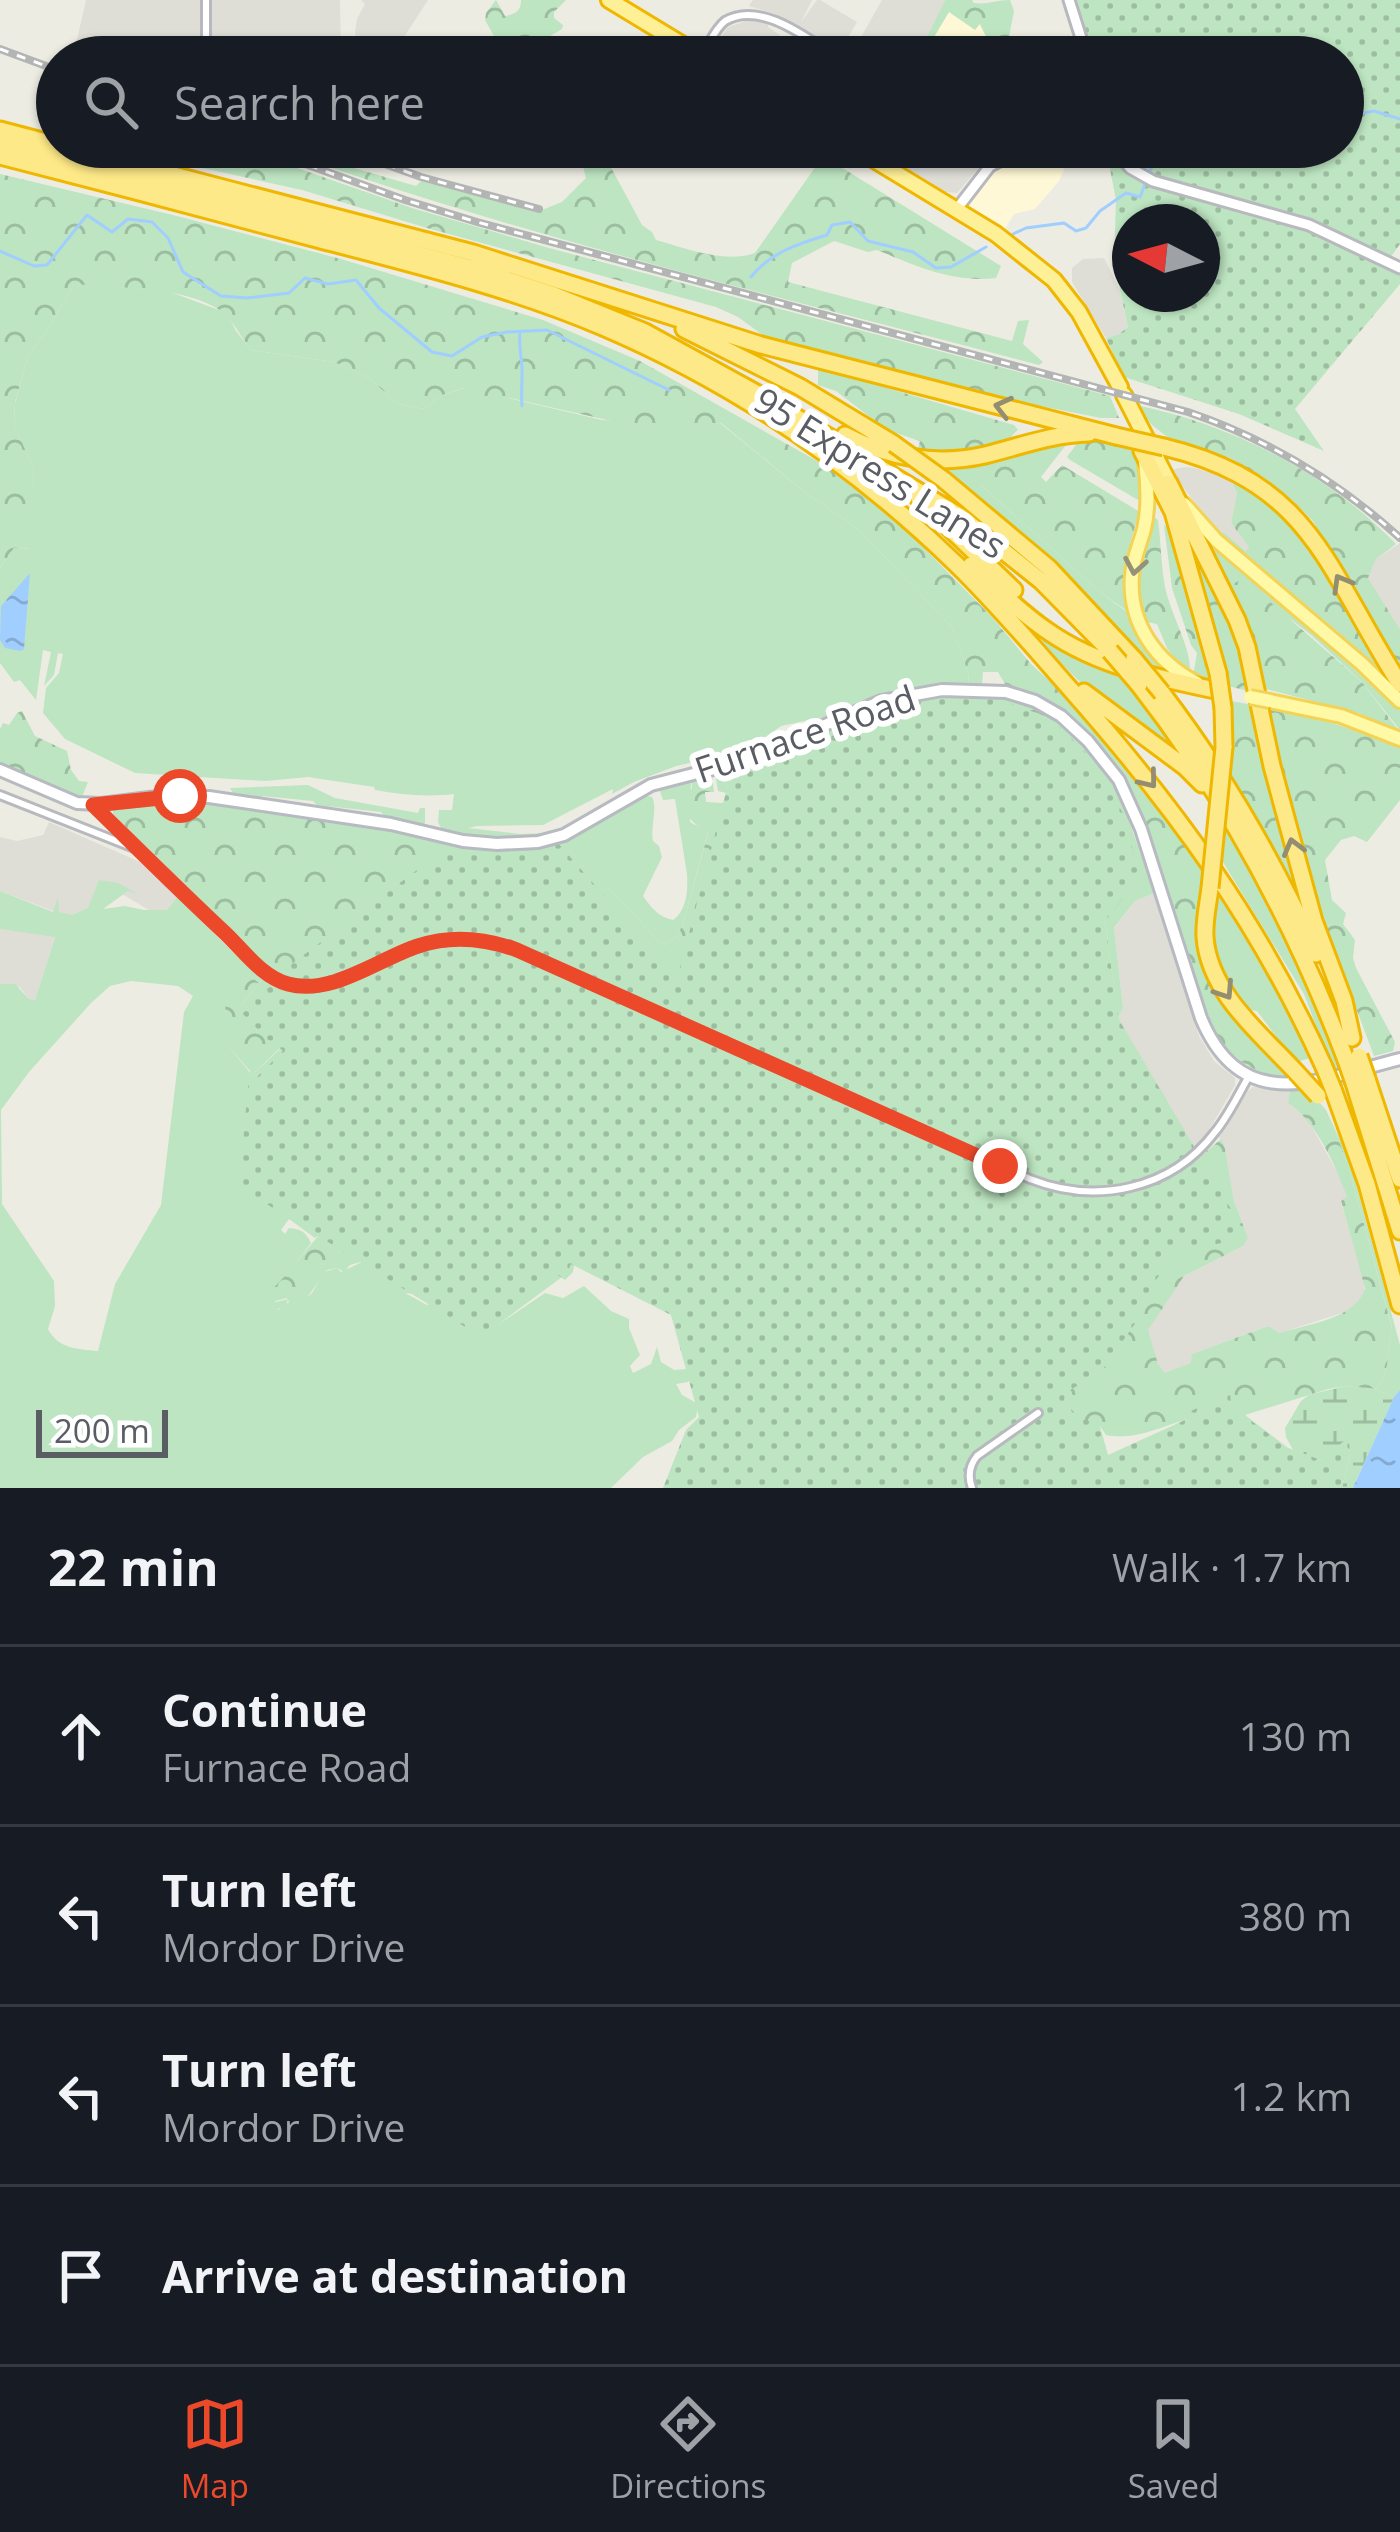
<!DOCTYPE html>
<html lang="en">
<head>
<meta charset="utf-8">
<style>
	body { margin:0; font-family:"Open Sans",sans-serif; background:#20242c; color:#f1f3f6 }
	.compass { position:absolute; left:1112px; top:204px; width:108px; height:108px; border-radius:50%; background:#171b24; box-shadow:0 3px 9px #0004; rotate:276deg }
	.scale { position:absolute; left:36px; bottom:30px; width:132px; box-sizing:border-box; padding-left:12px; border:6px solid #5a5d63; border-top:0; font-size:33px; line-height:42px; white-space:nowrap; color:#5a5d63; -webkit-text-stroke:9px #fff; paint-order:stroke }
	.stop { position:absolute; width:36px; height:36px; margin:-27px; border:9px solid #eb492a; border-radius:50%; background:#fff }
	.stop.end { background:#eb492a; border-color:#fff; box-shadow:0 3px 12px #0008 }
	.list { margin:0; padding:0; list-style:none }
	h2 { display:flex; justify-content:space-between; align-items:center; height:156px; margin:0; padding:0 48px; font-size:51px }
	h2 small { font-size:39px; font-weight:400; color:#9ea1a6 }
	.list li { display:grid; grid-template-columns:78px 1fr auto; gap:36px; align-items:center; box-sizing:border-box; height:180px; padding:0 48px; border-top:3px solid #363941 }
	.list b { display:block; font-size:45px; white-space:nowrap }
	.list p { margin:0; font-size:39px; white-space:nowrap; color:#9ea1a6 }
	.list em { font-size:39px; font-style:normal; color:#9ea1a6 }
	.icon { flex:none; width:66px; height:66px; fill:none; stroke:currentColor; stroke-width:2; stroke-linecap:round; stroke-linejoin:round }
	.map { position:relative; flex:none; width:1400px; height:1488px; overflow:hidden }
	.search { position:absolute; background:#171b24; box-shadow:0 3px 9px #0004; left:36px; right:36px; top:36px; height:132px; display:flex; align-items:center; gap:30px; box-sizing:border-box; padding:0 42px; border-radius:66px; color:#9ea1a6; font-size:45px }
	.sheet { height:876px; background:#171b24 }
	nav { display:flex; justify-content:space-around; align-items:center; box-sizing:border-box; height:168px; border-top:3px solid #363941; background:#171b24; font-size:33px; color:#9ea1a6 }
	nav a { display:grid; justify-items:center; gap:6px }
	nav .on { color:#eb492a }
	.map>svg:first-child { display:block }
</style>
</head>
<body>
<div class="map">
<svg width="1400" height="1488" viewBox="0 0 1400 1488">
	<defs>
		<pattern id="forest-crowns" width="20" height="18" patternUnits="userSpaceOnUse" patternTransform="scale(3)"><rect width="20" height="18" fill="#bde5c1"/><path d="M2 6a3 3 0 1 1 6 0M12 15a3 3 0 1 1 6 0" fill="none" stroke="#9dbda0"/></pattern>
		<pattern id="wetland-marsh" width="20" height="14" patternUnits="userSpaceOnUse" patternTransform="scale(3)"><rect width="20" height="14" fill="#bde5c1"/><path d="M1 5h8M5 5V1M11 12h8M15 12V8" fill="none" stroke="#9dbda0"/></pattern>
		<pattern id="park-dots" width="8" height="8" patternUnits="userSpaceOnUse" patternTransform="scale(3)"><rect width="8" height="8" fill="#bde5c1"/><path d="M2 2h.1M6 6h.1" fill="none" stroke="#9dbda0" stroke-width="1.8" stroke-linecap="round"/></pattern>
		<pattern id="water-ripples" width="26" height="14" patternUnits="userSpaceOnUse" patternTransform="scale(3)"><rect width="26" height="14" fill="#a0ceff"/><path d="M2 4q2-2 4 0t4 0M15 11q2-2 4 0t4 0" fill="none" stroke="#85aad2"/></pattern>
	</defs>
	<rect width="100%" height="100%" fill="#edece2"/>
	<!-- commercial -->
	<path fill="#fef8d6" d="M949,12l25,17 5,-6 15,29 -3,5h-69z
		M1044,149l15,4 5,17 -5,11 -24,28 -21,5 -9,15 -36,-22v-6l16,-23 24,-18 5,3z"/>
	<!-- industrial -->
	<path fill="#deddd6" d="M86,0h254l1,57h-268z
		M361,0h67l-26,40 22,7 1,10h-65l-5,-25 2,-13 8,-15z
		M753,0h59l-11,22 16,-22h3l37,22 -18,31 -63,-39 -27,-8z
		M882,0h63l-28,57h-62v-9z
		M753,19l15,4v4l13,9 -12,21h-43l-9,-5 -2,-6 13,-19z
		M873,147h97l17,11 -30,35 -11,-1z
		M1104,258l15,30 9,39 -9,7 -13,4 -34,-56v-14l11,-9z
		M1185,467l10,1 37,12 5,13 -6,30 18,24 -2,4 -24,-18 -3,2 -34,-44 -15,-21z
		M1400,543v86l-32,-51 8,-19z
		M49,822l93,41 35,34 -10,13h-18l-50,-30 -10,28 -17,7h-8l-64,-24v-54l17,4 26,-6z
		M1154,893l45,143 15,25 21,17v7l-26,45 -14,18 -26,-39 -51,-91 5,-10 -9,-79 21,-28z
		M0,929l55,7 -20,64 -6,-1 -9,-12 -20,-3z
		M1253,1087l37,3 -2,13 15,8 38,68 6,18 -6,5 23,81v12l-13,15 -71,23 -13,-7 -75,28v9l-27,11 -7,-10 -11,-34 37,-54 59,-30 5,-8 -14,-37 -9,-53 -6,-11 29,-46z"/>
	<!-- grass -->
	<path fill="#bde5c1" fill-rule="evenodd" d="M74,284l91,6 62,23 9,18 15,19 83,12 35,16 29,26 26,5 18,-14 23,-7 137,32 91,6 27,-3 86,70 52,36 94,98 16,45 1,14 -188,40 -14,10 -26,10v6l-65,14 -42,16 -22,12 1,-5 -70,36 -66,1 -9,2 52,6 32,-1c-26,12 -82,5 -110,-3l-4,-8 1,-12h13l2,-16c-26,3 -53,1 -79,-4l-1,-3 -66,-10 -42,4 -131,-8 -70,-34 -22,-26 3,-25 13,-15 4,-19 -5,-1 -4,22 -10,11 7,-34 -8,-2 -7,50 -16,-20 -6,2 -14,-19v-95l14,-20 16,1 4,-80 -20,-44 1,-22 13,-47 22,-30z
		M1003,455l-7,14 -15,16 120,108 25,18 15,28 35,39 -18,-3 -91,-103 -128,-107z
		M1185,508l130,119 -1,4 59,56 4,-3 23,25v21l-39,-49 -50,-46 -18,-14 -66,-35z
		M1019,614l98,56 84,109 -103,-79 -42,-42z
		M1072,731l30,32 16,26 36,104 -19,8 -21,27 9,80 -5,10 -13,-98z
		M691,778l-1,44 18,10 -25,92 -6,12 -12,9 -7,-4 -34,-38 -67,-60 85,-48 10,2c6,12 -2,30 1,44l6,5 3,11 -19,39c8,11 15,21 30,24 14,-10 15,-30 14,-46l-12,-75 -12,1 -3,-9 2,-5z
		M308,785l27,13 83,15 2,-5h5v15l-4,4 -33,-6 -7,-9 -64,-7 -4,-4 -51,-5 -3,4 -24,-4 -5,-8z
		M1219,814l47,84 77,173 -9,2 -30,-79 -86,-140z
		M99,880l19,3 20,11 -10,-3 -25,18 22,-3 19,4h23l10,-13 73,72 13,6v5l-4,3 -11,-9 -18,74 22,27 28,-26 -7,-8 18,-18 27,213 -3,2 -26,-19 -8,11 4,4 4,-6c12,1 17,4 22,15l-31,41 -14,12 10,6 12,-3 -2,7 -9,3 9,7 26,-23 12,-21 13,-4 4,4 23,-11 58,34 -17,-2 22,12 148,-44 -2,11 -11,5 -66,49 49,-33 18,5 21,-12 27,25 18,8v9l11,27 -10,11 3,7 18,-9 6,-17 4,15 13,8 14,-1 3,9 -3,4 -12,2 6,11 16,9 -2,13 -17,13 -7,11 -29,16 -32,31h-611v-504h15l14,15 6,1 20,-63 -55,-8v-38l53,21 5,-15 1,15 13,3 16,-7zM131,981l47,5 15,10 -9,16 -23,193 -46,79 -17,67c-20,-2 -40,-2 -50,-22l7,-23 -1,-25 -52,-77 -1,-94 28,-38 62,-69 19,-17z
		M1214,883l71,122 25,53 -10,3 -16,-14 -27,-36 -14,-2 -14,-17 -21,-55z
		M1306,1088l20,22 23,49 51,186v45l-6,7 -19,-8c16,-12 12,-42 17,-62l-43,-159 -13,-35z"/>
	<!-- forest -->
	<path fill="url(#forest-crowns)" d="M496,0l9,16c11,-2 16,-5 16,-16h45l-12,12v6l9,7 -1,4 -19,11 9,17h-32l-26,-21 -9,-16 1,-7z
		M945,0h27l2,3c13,2 22,-3 36,-3l4,11 -6,31 -9,6 4,9h-7l-16,-33 -5,6 -26,-18 -27,45h-5z
		M107,147h130l175,61 137,40 561,148 9,22h-18l-86,-17 -247,-62 -30,-22 -22,-10 -289,-79 -125,-38z
		M578,147h22l42,78 10,7 4,8c29,8 70,24 99,13l68,-97 178,110 -5,12c-43,5 -80,-12 -119,-28l-9,2 -34,-11 -42,22 -4,19 224,59 6,-20 11,-1 -6,24 20,18 -4,3c-238,-63 -479,-119 -713,-199l7,-4 83,24 5,-5 116,31 25,-10 24,-24z
		M0,174l177,42 164,43 202,61 97,41 193,109 78,65 81,82 39,47 35,32 139,174 -1,88 94,123c-50,-6 -72,-26 -96,-69l-78,-230 -42,-54 -74,-39 -10,-17h-15l-1,12 -13,2 -1,-14 -16,-45 -94,-98 -52,-36 -85,-70 -61,9 -150,-34h-12l-3,7c-13,-2 -23,-7 -31,-17l-22,7 -18,14 -26,-5 -29,-26 -35,-16 -83,-12c-8,-10 -20,-32 -28,-38 -40,-27 -103,-23 -149,-28l-24,42 -22,30 -13,46 -1,23 20,44 -3,80 -17,-1 -14,20z
		M818,368l196,57 4,5c-5,4 -9,10 -14,13 -19,11 -67,15 -86,5l2,-7 -33,-11 -51,-39 -18,-6z
		M1136,405c97,20 191,68 260,139l-20,15 -8,19 32,51v42l-87,-150 -21,-21 -62,-42 -60,-19 -18,-14z
		M1081,438l24,2 28,6 7,25 1,27 -3,2 -68,-40 -3,-3z
		M1061,440l5,5 -25,32 5,5 16,-17 78,47c-12,34 -19,63 -14,98l-25,-17 -121,-109 16,-15 7,-14z
		M1229,474l53,34 31,41 74,124 -2,4 -48,-46 -117,-95 3,-4 23,19 3,-4 -18,-24 6,-30z
		M1149,513l9,7c3,22 3,45 7,67 5,25 25,59 25,81l-6,3 -17,-23 -10,-24 -16,-3 -7,-31z
		M1164,525l9,6 40,143 -5,7 -15,-5 4,-23 -6,-8 -19,-57z
		M1194,558l43,75 15,59 -28,-7z
		M1244,579l117,102 39,51 -41,-19 -93,-24 -39,-103z
		M1001,695l42,15 29,21 52,84 15,63 -34,43 13,97 67,114 -912,-160 -160,-158v-7l45,-8h39c68,9 136,21 204,32 58,10 95,25 156,11l67,61 34,38 7,4 12,-9 6,-12 25,-91c-19,-12 -24,-19 -28,-41l12,-3 -1,-11 21,-3 2,17h-9l1,10 17,1 3,-10 -8,-2 -3,-17 163,-68 30,-9z
		M1226,700l27,5 13,67 31,109 -6,3 -65,-117z
		M1265,706l70,18 65,22v54l-33,42 -13,-6 -13,4 -16,20 7,40 14,13 -3,11 12,16 -2,18 3,10 39,74 -2,9 -19,5 -61,-163z
		M22,711l13,25 32,15 4,19 8,11 9,1 -6,15 -5,3 -77,-32v-39l3,-6 6,2 8,-12z
		M248,974l11,9 -21,26 42,39 -29,28 -1,-5 -20,-23 -5,-43z
		M1306,1088l30,45 13,35 43,160c-5,19 -1,49 -17,61l-31,-3 -16,3 -83,26 43,33 32,12 22,28 -155,-69c-26,8 -54,22 -81,16l-6,-9 -39,-1 -14,-178 148,-78 6,-13 20,-17 4,9 9,53 14,37 -5,8 -59,30 -36,54 10,34 7,9 26,-10 1,-9 76,-28 12,7c27,-9 77,-14 85,-45l-24,-87 6,-4c-10,-29 -33,-79 -59,-94l2,-13z
		M322,1232l42,29 -14,4 -6,7 -7,-4 -10,2 -32,44 -10,2 -9,-5 13,-9 -2,-4 -23,6 -1,-7c23,-18 39,-44 59,-65z"/>
	<!-- wetland -->
	<path fill="url(#wetland-marsh)" d="M1344,1386l31,3 19,8 -41,91h-11l8,-34 -1,-16 -28,22 -28,-10 -7,-13 -1,-9 16,-27 8,-6z"/>
	<!-- park -->
	<path fill="url(#park-dots)" fill-rule="evenodd" d="M1072,0h328v244l-10,14 -89,-40 -140,-36 -25,-15 -17,-20h224v-90h-252z
		M1106,148h4l32,30 19,10 128,33 96,42 15,9v12l-105,125 29,42 -85,-37 -115,-37 -18,-39 13,-4 9,-7 -14,-64 2,-63zM1130,222h72v72h-72z
		M939,692l59,7 52,19 39,38 35,59 15,63 -34,43 13,97 130,220c-23,3 -46,11 -69,11l-27,36 -11,30 -40,57 -36,21 -1,7 12,15 24,11 8,29 79,-36 4,-8 39,-19 1,14 57,42 33,12 28,-23 1,17 -8,34h-679l23,-58 13,-13 -28,-102 -100,-51 -3,6 5,2 -8,8 -9,-6 -73,64 -244,-151 9,-101 35,-35 -10,-10 -5,-1 -30,-31 21,-26 17,-14 5,3 172,-129 51,6 53,-7 120,137 56,-213 145,-60z"/>
	<!-- water -->
	<path fill="url(#water-ripples)" d="M30,573l-6,76 -3,2 -16,-3 -5,-8 1,-34z
		M1400,1390v98h-47l41,-91z"/>
	<g fill="none" stroke-linecap="round" stroke-linejoin="round">
		<!-- stream -->
		<path stroke="#a0ceff" stroke-width="3" d="M1343,117l31,-6 26,8
			M1013,234l13,-6 38,-5 12,8 10,-3 14,-17 26,-18 14,4 14,-36 10,-14
			M0,251l34,15 13,-1 40,-50 25,17 16,-13 24,3 16,16 15,34 38,24 26,2 42,-5 16,-15 23,6 28,-4 23,28 53,44 20,4 30,-19 25,-5 40,-2 122,60
			M751,277c18,-24 49,-34 76,-42l5,-10 18,-3 18,19 45,11 23,16 15,-1 35,-20
			M520,332c-2,15 3,29 2,42 0,12 -1,20 0,32"/>
		<defs>
			<path id="minor" d="M206,0v57
				M703,53c7,-11 12,-24 22,-32 35,-21 82,17 112,36
				M984,147l13,13
				M0,795l134,53
				M93,805c44,43 88,86 133,128 19,19 36,44 63,51 26,7 48,-4 71,-14 47,-20 89,-39 142,-26l528,235c66,26 141,11 185,-47 14,-17 23,-37 34,-56
				M972,1488c-4,-11 -3,-22 5,-32l61,-43"/>
			<path id="tertiary" d="M1069,0l18,57
				M1113,147l17,21 23,13 156,44 91,43
				M956,210l34,-44 36,-19"/>
			<path id="secondary" d="M0,770l77,33 24,1 64,-8 44,1 182,27 72,17 34,3 41,-2 26,-7 87,-50 85,-22 145,-62 61,-11 64,2 29,9 26,15 27,25 31,39 22,49 60,189c42,101 121,60 199,41"/>
			<path id="primary" d="M1145,462c3,22 4,45 -1,67 -4,15 -11,30 -12,46 -4,48 24,87 65,108
				M1184,504l32,36 146,124 38,37
				M1270,701l71,15 59,23"/>
			<path id="trunk" d="M609,0l94,57
				M853,147l143,87 58,46 25,32 41,75
				M1124,395l45,88"/>
			<path id="motorway" d="M0,130l57,15
				M0,144l474,125 80,26 91,37 113,62 203,123 80,64 69,70
				M66,147l407,106 288,92 355,91
				M0,156c106,27 211,55 317,83 96,25 194,49 286,88 131,56 250,137 353,237 41,40 78,84 116,127 104,118 187,231 252,376
				M684,329l116,58 94,57
				M845,435c43,23 92,31 140,20 36,-9 67,-21 104,-22
				M1164,447c149,36 162,122 236,237
				M1142,451l31,61 45,161
				M944,480l105,88 85,91
				M1169,483l68,137 10,27 25,119 17,63 25,92 30,80 8,37
				M919,499l95,91
				M971,565c25,23 50,48 78,67 49,34 109,46 166,58
				M1139,685c89,114 156,240 207,375
				M1084,692l101,75 17,17
				M1162,693c62,81 112,168 154,261
				M1223,708l1,39
				M1210,888c-2,16 -6,33 -5,49 4,56 55,96 91,135
				M1367,1079l33,100
				M1354,1083l46,148
				M1333,1089l34,95 33,121"/>
		</defs>
		<!-- minor casing -->
		<use href="#minor" stroke="#b7b9be" stroke-width="12"/>
		<!-- tertiary casing -->
		<use href="#tertiary" stroke="#b7b9be" stroke-width="15"/>
		<!-- secondary casing -->
		<use href="#secondary" stroke="#b7bac0" stroke-width="16"/>
		<!-- primary casing -->
		<use href="#primary" stroke="#f2d355" stroke-width="18"/>
		<!-- trunk casing -->
		<use href="#trunk" stroke="#efb700" stroke-width="20"/>
		<!-- motorway casing -->
		<use href="#motorway" stroke="#efb700" stroke-width="21"/>
		<!-- minor -->
		<use href="#minor" stroke="#fff" stroke-width="6"/>
		<!-- tertiary -->
		<use href="#tertiary" stroke="#fff" stroke-width="9"/>
		<!-- secondary -->
		<use href="#secondary" stroke="#fff" stroke-width="10"/>
		<!-- primary -->
		<use href="#primary" stroke="#fff8a5" stroke-width="12"/>
		<!-- trunk -->
		<use href="#trunk" stroke="#fef096" stroke-width="14"/>
		<!-- motorway -->
		<use href="#motorway" stroke="#fee988" stroke-width="15"/>
		<defs>
			<path id="rail" d="M0,49l57,21
				M258,147l147,53 72,22 711,190c79,27 151,70 212,126
				M315,158l67,5 39,14 118,32"/>
		</defs>
		<!-- rail casing -->
		<use href="#rail" stroke="#b3b4b4" stroke-width="8"/>
		<!-- rail -->
		<use href="#rail" stroke="#fff" stroke-width="3" stroke-dasharray="9" stroke-linecap="butt"/>
		<defs>
			<path id="primary-bridge" d="M1250,697l20,4"/>
			<path id="motorway-bridge" d="M1116,436l48,11
				M894,444l50,36
				M1110,651l29,34
				M1134,659l28,34
				M1218,673l5,35
				M1210,888l14,-141
				M1359,1056l8,23
				M1346,1060l8,23
				M1324,1067l9,22
				M1296,1072l22,24"/>
		</defs>
		<!-- primary-bridge casing -->
		<use href="#primary-bridge" stroke="#f2d355" stroke-width="18" stroke-linecap="butt"/>
		<!-- motorway-bridge casing -->
		<use href="#motorway-bridge" stroke="#efb700" stroke-width="21" stroke-linecap="butt"/>
		<!-- primary-bridge -->
		<use href="#primary-bridge" stroke="#fff8a5" stroke-width="12"/>
		<!-- motorway-bridge -->
		<use href="#motorway-bridge" stroke="#fee988" stroke-width="15"/>
	</g>
	<!-- one-way arrows -->
	<defs><path id="oneway-chevron" d="M-2-3.5L2.5 0L-2 3.5" fill="none" stroke-width="1.6" stroke-linecap="round" stroke-linejoin="round" transform="scale(3)"/></defs>
	<g stroke="#938e70">
		<use href="#oneway-chevron" transform="translate(1003 407) rotate(-166)"/>
		<use href="#oneway-chevron" transform="translate(1341 583) rotate(-120)"/>
		<use href="#oneway-chevron" transform="translate(1149 780) rotate(51)"/>
		<use href="#oneway-chevron" transform="translate(1293 847) rotate(-105)"/>
		<use href="#oneway-chevron" transform="translate(1225 991) rotate(57)"/>
	</g>
	<use stroke="#94937a" href="#oneway-chevron" transform="translate(1135 566) rotate(100)"/>
	<g fill="none" stroke-linecap="round" stroke-linejoin="round">
		<!-- route -->
		<path stroke="#eb492a" stroke-width="15" d="M180,796l-87,9c44,43 87,86 132,128 19,18 37,44 63,51 44,12 90,-25 130,-38 33,-11 66,-8 99,4l483,216"/>
	</g>
	<g text-anchor="middle" stroke-width="12" stroke-linejoin="round" paint-order="stroke">
		<!-- street labels -->
		<g font-size="36" fill="#5a5d63" stroke="#fff">
			<text transform="translate(880 473) rotate(32)" y="13">95 Express Lanes</text>
			<text transform="translate(805 734) rotate(-19)" y="13">Furnace Road</text>
		</g>
	</g>
</svg>
<svg class="compass" viewBox="-18 -18 36 36"><path d="M0-13l5 13h-10z" fill="#e53935"/><path d="M0 13l5-13h-10z" fill="#9ea1a6"/></svg>
<div class="scale">200 m</div>
<div class="stop" style="left:180px;top:796px"></div>
<div class="stop end" style="left:1000px;top:1166px"></div>
<div class="search"><svg class="icon" aria-label="search" viewBox="0 0 24 24"><circle cx="10" cy="10" r="6"/><path d="M15 15l6 6"/></svg>Search here</div>
</div>
<section class="sheet">
<h2>22 min<small>Walk · 1.7 km</small></h2>
<ul class="list">
<li><svg class="icon" aria-label="ahead" viewBox="0 0 24 24"><path d="M12 20V5M6 11l6-6 6 6"/></svg><div><b>Continue</b><p>Furnace Road</p></div><em>130 m</em></li>
<li><svg class="icon" aria-label="left" viewBox="0 0 24 24"><path d="M17 20v-9H6M10 6l-5 5 5 5"/></svg><div><b>Turn left</b><p>Mordor Drive</p></div><em>380 m</em></li>
<li><svg class="icon" aria-label="left" viewBox="0 0 24 24"><path d="M17 20v-9H6M10 6l-5 5 5 5"/></svg><div><b>Turn left</b><p>Mordor Drive</p></div><em>1.2 km</em></li>
<li><svg class="icon" aria-label="arrive" viewBox="0 0 24 24"><path d="M6 21V4h12l-3 4 3 4H6"/></svg><div><b>Arrive at destination</b></div></li>
</ul>
</section>
<nav>
<a class="on"><svg class="icon" aria-label="map" viewBox="0 0 24 24"><path d="M3 6l6-2 6 2 6-2v14l-6 2-6-2-6 2zM9 4v14M15 6v14"/></svg>Map</a>
<a><svg class="icon" aria-label="directions" viewBox="0 0 24 24"><path d="M12 3l9 9-9 9-9-9zM9 14v-3h6M13 9l2 2-2 2"/></svg>Directions</a>
<a><svg class="icon" aria-label="saved" viewBox="0 0 24 24"><path d="M7 4h10v16l-5-4-5 4z"/></svg>Saved</a>
</nav>
</body>
</html>
